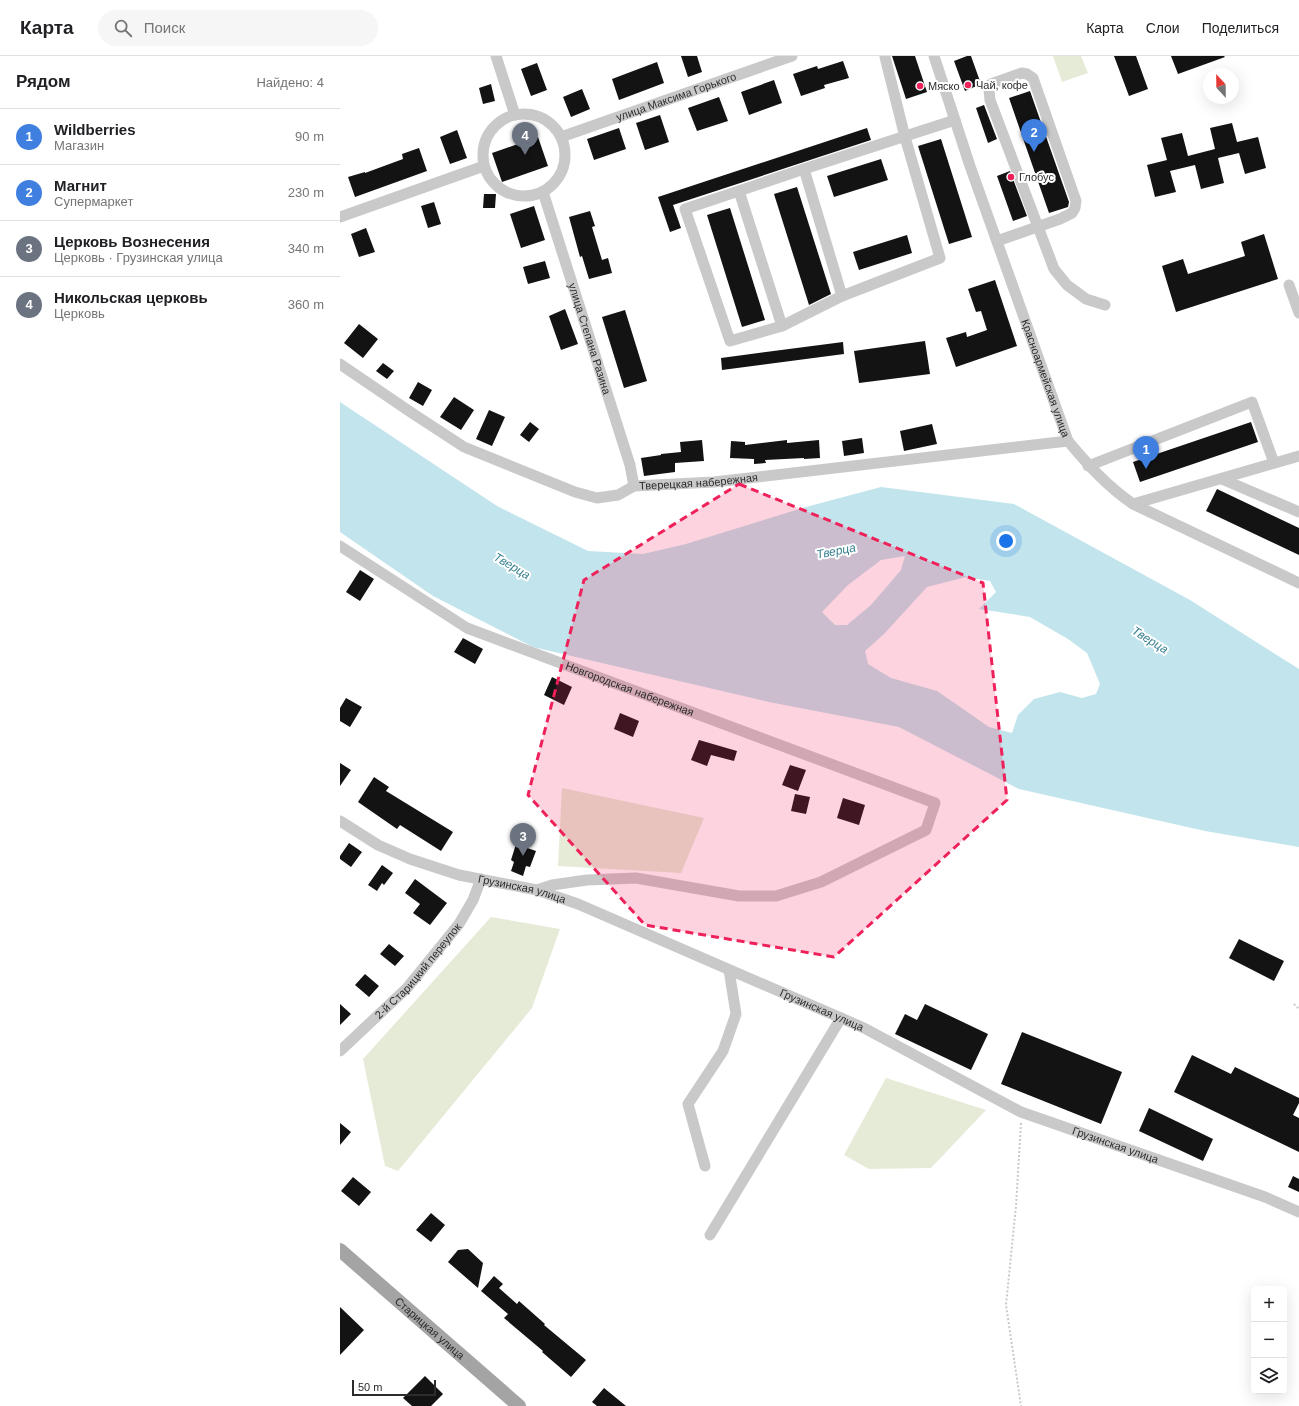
<!DOCTYPE html>
<html lang="ru">
<head>
<meta charset="utf-8">
<style>
	body { margin:0; font-family:Helvetica,sans-serif; background:#f6f6f6; color:#202124 }
	.controls { position:absolute; right:12px; bottom:12px; display:grid; overflow:hidden; border-radius:6px; box-shadow:0 4px 16px #0002 }
	.controls button { width:36px; height:36px; display:grid; place-items:center; padding:0; border:0; border-bottom:1px solid #e0e0e0; background:#fff; color:#202124; font:20px sans-serif }
	.compass { position:absolute; left:863px; top:12px; width:36px; height:36px; border-radius:50%; background:#fff; box-shadow:0 4px 16px #0002; rotate:338deg }
	.scale { position:absolute; left:12px; bottom:10px; width:84px; box-sizing:border-box; padding-left:4px; border:2px solid #2c2c2c; border-top:0; font-size:11px; line-height:14px; white-space:nowrap; color:#2c2c2c; -webkit-text-stroke:3px #fff; paint-order:stroke }
	.you { position:absolute; left:666px; top:485px; width:14px; height:14px; margin:-10px; border:3px solid #fff; border-radius:50%; background:#1a73e8; box-shadow:0 0 0 6px #1a73e833 }
	.badge { display:grid; place-items:center; width:26px; height:26px; border-radius:50%; background:#ef215a; color:#fff; font-size:13px; font-weight:700 }
	.pin { position:absolute; translate:-50% -33px; filter:drop-shadow(0 1px 2px #0008) }
	.pin::after { content:''; position:absolute; top:21px; width:14px; height:12px; background:inherit; clip-path:polygon(0 0,100% 0,50% 100%) }
	.list { margin:0; padding:0; list-style:none }
	h2 { display:flex; justify-content:space-between; align-items:center; height:52px; margin:0; padding:0 16px; font-size:17px }
	h2 small { font-size:13px; font-weight:400; color:#757577 }
	.list li { display:grid; grid-template-columns:26px 1fr auto; gap:12px; align-items:center; box-sizing:border-box; height:56px; padding:0 16px; border-top:1px solid #e0e0e0 }
	.list b { display:block; font-size:15px; white-space:nowrap }
	.list p { margin:0; font-size:13px; white-space:nowrap; color:#757577 }
	.list em { font-size:13px; font-style:normal; color:#757577 }
	.icon { flex:none; width:22px; height:22px; fill:none; stroke:currentColor; stroke-width:2; stroke-linecap:round; stroke-linejoin:round }
	.map { position:relative; flex:none; width:959px; height:1350px; overflow:hidden }
	header { display:flex; align-items:center; gap:24px; box-sizing:border-box; height:56px; padding:0 20px; background:#fff; border-bottom:1px solid #e0e0e0 }
	header strong { font-size:19px }
	nav { display:flex; gap:22px; margin-inline-start:auto; font-size:14px }
	.search { width:280px; height:36px; background:#f6f6f6; display:flex; align-items:center; gap:10px; box-sizing:border-box; padding:0 14px; border-radius:22px; color:#757577; font-size:15px }
	main { display:flex }
	aside { flex:1; background:#fff }
	.map>svg:first-child { display:block }
</style>
</head>
<body>
<header>
<strong>Карта</strong>
<div class="search"><svg class="icon" aria-label="search" viewBox="0 0 24 24"><circle cx="10" cy="10" r="6"/><path d="M15 15l6 6"/></svg>Поиск</div>
<nav><a>Карта</a><a>Слои</a><a>Поделиться</a></nav>
</header>
<main>
<aside>
<h2>Рядом<small>Найдено: 4</small></h2>
<ul class="list">
<li><span class="badge" style="background:#3f7fe0">1</span><div><b>Wildberries</b><p>Магазин</p></div><em>90 m</em></li>
<li><span class="badge" style="background:#3f7fe0">2</span><div><b>Магнит</b><p>Супермаркет</p></div><em>230 m</em></li>
<li><span class="badge" style="background:#6b7280">3</span><div><b>Церковь Вознесения</b><p>Церковь · Грузинская улица</p></div><em>340 m</em></li>
<li><span class="badge" style="background:#6b7280">4</span><div><b>Никольская церковь</b><p>Церковь</p></div><em>360 m</em></li>
</ul>
</aside>
<div class="map">
<svg width="959" height="1350" viewBox="0 0 959 1350">
	<rect width="100%" height="100%" fill="#fff"/>
	<!-- green -->
	<path fill="#e6ebd7" d="M713,0h28l7,17 -26,9z
		M222,732l142,30 -23,55 -123,-7z
		M151,861l69,12 -28,79 -134,163 -13,-5 -22,-107z
		M546,1022l100,32 -55,58 -62,1 -25,-14z"/>
	<!-- water -->
	<path fill="#c2e4ec" fill-rule="evenodd" d="M0,346l157,104 91,45 55,3 43,-10 120,-37 75,-20 133,17 176,96 109,69v178l-94,-16 -186,-42 -120,-62 -130,-25 -236,-55 -100,-51 -93,-64zM565,500l-4,14 -30,35 -24,20h-12l-13,-13 26,-27 33,-25zM626,521l24,4 6,11 -17,17 51,8 38,22 19,14 13,31 -4,10 -14,4 -22,-6 -26,7 -16,16 -6,18 -23,-6 -52,-36 -46,-13 -23,-14 -3,-13 19,-17 43,-47z"/>
	<!-- building -->
	<path fill="#131313" d="M341,0h16l5,16 -14,5z
		M552,0h23l12,36 -21,7z
		M627,0h4l10,28 -16,7 -11,-30z
		M774,0h22l12,33 -19,7z
		M831,0h53l1,1 -47,17z
		M503,5l6,17 -25,7 1,3 -24,8 -8,-22 24,-8 1,3z
		M317,6l7,21 -45,17 -7,-21z
		M197,7l10,27 -16,6 -10,-27z
		M434,24l8,23 -33,12 -8,-23z
		M151,28l4,17 -12,3 -4,-16z
		M242,33l8,20 -19,8 -8,-20z
		M690,35l39,111 -1,5 -19,6 -40,-115z
		M379,41l9,24 -31,10 -9,-23z
		M644,49l13,34 -9,4 -12,-35z
		M320,59l9,27 -24,8 -9,-27z
		M892,67l5,19 21,-5 8,31 -21,6 -6,-21 -21,5 6,25 -23,6 -6,-24 -25,6 6,21 -21,5 -8,-32 20,-5 -6,-22 21,-5 6,23 27,-7 -5,-21z
		M279,72l7,21 -32,11 -7,-21z
		M527,72l4,12 -198,65 8,23 -11,4 -12,-35z
		M117,74l10,28 -17,6 -10,-27z
		M198,81l10,29 -46,16 -10,-29z
		M601,83l31,98 -23,7 -31,-98z
		M79,92l8,23 -72,26 -7,-20 17,-5v1l38,-14 -1,-5z
		M541,103l7,21 -54,17 -7,-21z
		M670,115l17,45 -14,5 -16,-45z
		M457,131l34,107 -22,11 -35,-111z
		M144,138h12l-1,14h-12z
		M94,146l7,22 -13,4 -7,-22z
		M194,150l11,34 -24,8 -11,-34z
		M390,152l35,112 -23,7 -35,-112z
		M250,155l5,15 -3,1 10,33 6,-2 4,15 -23,6 -7,-23 -2,1 -11,-40z
		M26,172l9,24 -16,5 -8,-23z
		M924,178l14,45 -102,33 -14,-46 21,-7 5,15 57,-18 -4,-14z
		M567,179l5,18 -53,17 -6,-18z
		M205,205l5,17 -22,6 -5,-17z
		M655,224l22,66 -61,21 -10,-29 20,-6 1,5 20,-7 -6,-19 -5,1 -8,-23z
		M225,253l13,35 -17,6 -12,-34z
		M285,254l22,71 -23,7 -22,-71z
		M19,268l19,15 -15,19 -19,-15z
		M585,285l5,33 -71,9 -5,-32z
		M503,286l1,12 -122,16 -1,-12z
		M43,307l11,8 -7,8 -11,-8z
		M78,326l14,8 -9,16 -14,-8z
		M114,341l20,13 -13,20 -21,-13z
		M149,354l16,7 -13,29 -16,-7z
		M190,366l9,7 -10,13 -9,-7z
		M911,366l7,20 -118,40 -7,-20z
		M592,368l5,20 -33,7 -4,-20z
		M522,382l2,15 -20,3 -2,-15z
		M362,384l2,21 -29,2v9l-31,4 -3,-18 20,-3v-1l20,-2 -1,-10z
		M447,384v3l32,-3 1,18 -16,1v-1l-39,2 1,3 -12,1v-5l-24,-1 1,-17 14,1v3z
		M877,433l82,39v27l-93,-44z
		M20,514l14,9 -14,22 -14,-9z
		M123,582l20,11 -8,15 -21,-12z
		M212,621l20,10 -8,18 -20,-10z
		M6,642l16,9 -12,20 -10,-6v-13z
		M280,657l19,8 -6,16 -19,-8z
		M359,684l38,11 -3,10 -23,-6 -4,11 -16,-6z
		M0,707l11,7 -11,16z
		M450,709l16,5 -8,21 -16,-6z
		M34,721l15,10 -3,4 67,41 -12,19 -41,-26 -3,4 -39,-27z
		M455,738l15,3 -4,17 -15,-3z
		M503,742l22,7 -6,20 -22,-7z
		M9,787l13,9 -11,15 -11,-8v-3z
		M176,788l20,7 -6,16 -4,-1 -3,10 -12,-5 3,-9 -3,-2z
		M42,809l11,8 -9,12 -2,-2 -5,8 -9,-6z
		M75,823l32,24 -17,22 -17,-12 7,-9 -15,-11z
		M899,883l45,22 -10,20 -45,-23z
		M49,888l15,12 -9,10 -15,-12z
		M25,918l14,12 -10,11 -14,-12z
		M0,948l11,10 -11,11z
		M585,948l63,30 -17,36 -76,-36 10,-20 12,6z
		M682,976l100,40 -21,52 -100,-40z
		M852,999l39,19 4,-7 64,31v5l-6,12 6,3v34l-125,-60z
		M809,1052l64,31 -10,22 -64,-30z
		M0,1067l11,9 -11,13z
		M953,1120l6,3v13l-11,-5z
		M13,1121l18,15 -12,14 -18,-15z
		M91,1157l14,12 -14,17 -15,-12z
		M128,1193l15,14 -5,25 -30,-26 10,-12z
		M154,1220l9,8 -4,4 18,16 2,-3 26,23 -1,1 42,35 -15,17 -29,-25 1,-1 -39,-33 4,-4 -27,-23z
		M0,1251l24,23 -24,25z
		M85,1320l18,18 -12,12h-19l-9,-8z
		M264,1332l22,18h-29l-5,-4z"/>
	<g fill="none" stroke-linecap="round" stroke-linejoin="round">
		<!-- path -->
		<path stroke="#c9c9c9" stroke-width="2" stroke-dasharray="2 2" stroke-linecap="butt" d="M954,948l5,5
			M681,1067l-5,83 -10,99 15,101"/>
		<!-- minor -->
		<g stroke="#c9c9c9" stroke-width="11">
			<path d="M156,0l19,59"/>
			<path id="s1" d="M594,0l36,110 98,275c20,24 39,45 65,63l166,79"/>
			<circle cx="184" cy="99" r="41"/>
			<path id="s2" d="M221,81l231,-81"/>
			<path d="M464,113l38,127 98,-38 -35,-121 -20,-80"/>
			<path d="M399,135l43,135"/>
			<path id="s3" d="M203,136l87,273 4,21"/>
			<path d="M0,161l144,-51"/>
			<path d="M657,185l63,-22 12,-6 3,-5 1,-7 -43,-123 -6,-4 -5,-1 -31,11 -2,5 1,11 64,169 13,16 19,14 19,6"/>
			<path d="M949,229l10,28"/>
			<path d="M502,240l-60,30 -52,15 -45,-132 119,-40 151,-49"/>
			<path id="s4" d="M0,308l72,49 52,34 111,45 22,6 21,-3 16,-9 80,-4 354,-41"/>
			<path d="M748,410l164,-64 22,61"/>
			<path d="M882,423l77,33"/>
			<path d="M793,448l166,-48"/>
			<path id="s5" d="M0,490l127,82 468,175 -9,27 -105,52 -45,14h-37l-103,-18 -49,2 -35,5 -15,5"/>
			<path id="s6" d="M0,765l38,24 32,14 49,16 78,15 41,14 286,124 157,84 244,85 34,15"/>
			<path id="s7" d="M0,995l67,-63 52,-64 14,-24 8,-21"/>
			<path d="M365,1110l-17,-62 35,-53 13,-37 -7,-44"/>
			<path d="M370,1179l131,-217"/>
		</g>
		<!-- major -->
		<path stroke="#a4a4a4" stroke-width="14" id="s8" d="M0,1194l179,156"/>
	</g>
	<!-- marked area -->
	<path fill="#ef215a" fill-opacity="0.2" stroke="#ef215a" stroke-width="3" stroke-dasharray="8 5" stroke-linejoin="round" d="M399,428l244,99 24,217 -173,157 -189,-32 -117,-130 56,-215z"/>
	<!-- markers -->
	<g fill="#ef215a" stroke="#fff" stroke-width="1.5">
		<circle cx="628" cy="29" r="4"/>
		<circle cx="580" cy="30" r="4"/>
		<circle cx="671" cy="121" r="4"/>
	</g>
	<g text-anchor="middle" stroke-width="4" stroke-linejoin="round" paint-order="stroke">
		<!-- poi labels -->
		<g font-size="11" fill="#2c2c2c" stroke="#fff" text-anchor="start">
			<text x="636" y="33">Чай, кофе</text>
			<text x="588" y="34">Мяско</text>
			<text x="679" y="125">Глобус</text>
		</g>
		<!-- street labels -->
		<g font-size="11" fill="#2c2c2c" stroke="#fff">
			<text dy="4" stroke="none"><textPath href="#s2" startOffset="122">улица Максима Горького</textPath></text>
			<text dy="4" stroke="none"><textPath href="#s3" startOffset="154">улица Степана Разина</textPath></text>
			<text dy="4" stroke="none"><textPath href="#s1" startOffset="341">Красноармейская улица</textPath></text>
			<text dy="4" stroke="none"><textPath href="#s4" startOffset="396">Тверецкая набережная</textPath></text>
			<text dy="4" stroke="none"><textPath href="#s5" startOffset="325">Новгородская набережная</textPath></text>
			<text dy="4" stroke="none"><textPath href="#s6" startOffset="196">Грузинская улица</textPath></text>
			<text dy="4" stroke="none"><textPath href="#s7" startOffset="112">2-й Старицкий переулок</textPath></text>
			<text dy="4" stroke="none"><textPath href="#s6" startOffset="520">Грузинская улица</textPath></text>
			<text dy="4" stroke="none"><textPath href="#s6" startOffset="844">Грузинская улица</textPath></text>
			<text dy="4" stroke="none"><textPath href="#s8" startOffset="119">Старицкая улица</textPath></text>
		</g>
		<!-- water labels -->
		<g font-size="12" font-style="italic" fill="#368091" stroke="#fff">
			<text transform="translate(496 495) rotate(-11)" y="4">Тверца</text>
			<text transform="translate(172 510) rotate(31)" y="4">Тверца</text>
			<text transform="translate(810 584) rotate(32)" y="4">Тверца</text>
		</g>
	</g>
</svg>
<div class="controls">
<button>+</button>
<button>−</button>
<button><svg class="icon" aria-label="layers" viewBox="0 0 24 24"><path d="M12 4l9 5-9 5-9-5zM3 14l9 5 9-5"/></svg></button>
</div>
<svg class="compass" viewBox="-18 -18 36 36"><path d="M0-13l5 13h-10z" fill="#e53935"/><path d="M0 13l5-13h-10z" fill="#757577"/></svg>
<div class="scale">50 m</div>
<div class="you"></div>
<div class="pin badge" style="left:806px;top:413px;background:#3f7fe0">1</div>
<div class="pin badge" style="left:694px;top:96px;background:#3f7fe0">2</div>
<div class="pin badge" style="left:183px;top:800px;background:#6b7280">3</div>
<div class="pin badge" style="left:185px;top:99px;background:#6b7280">4</div>
</div>
</main>
</body>
</html>
